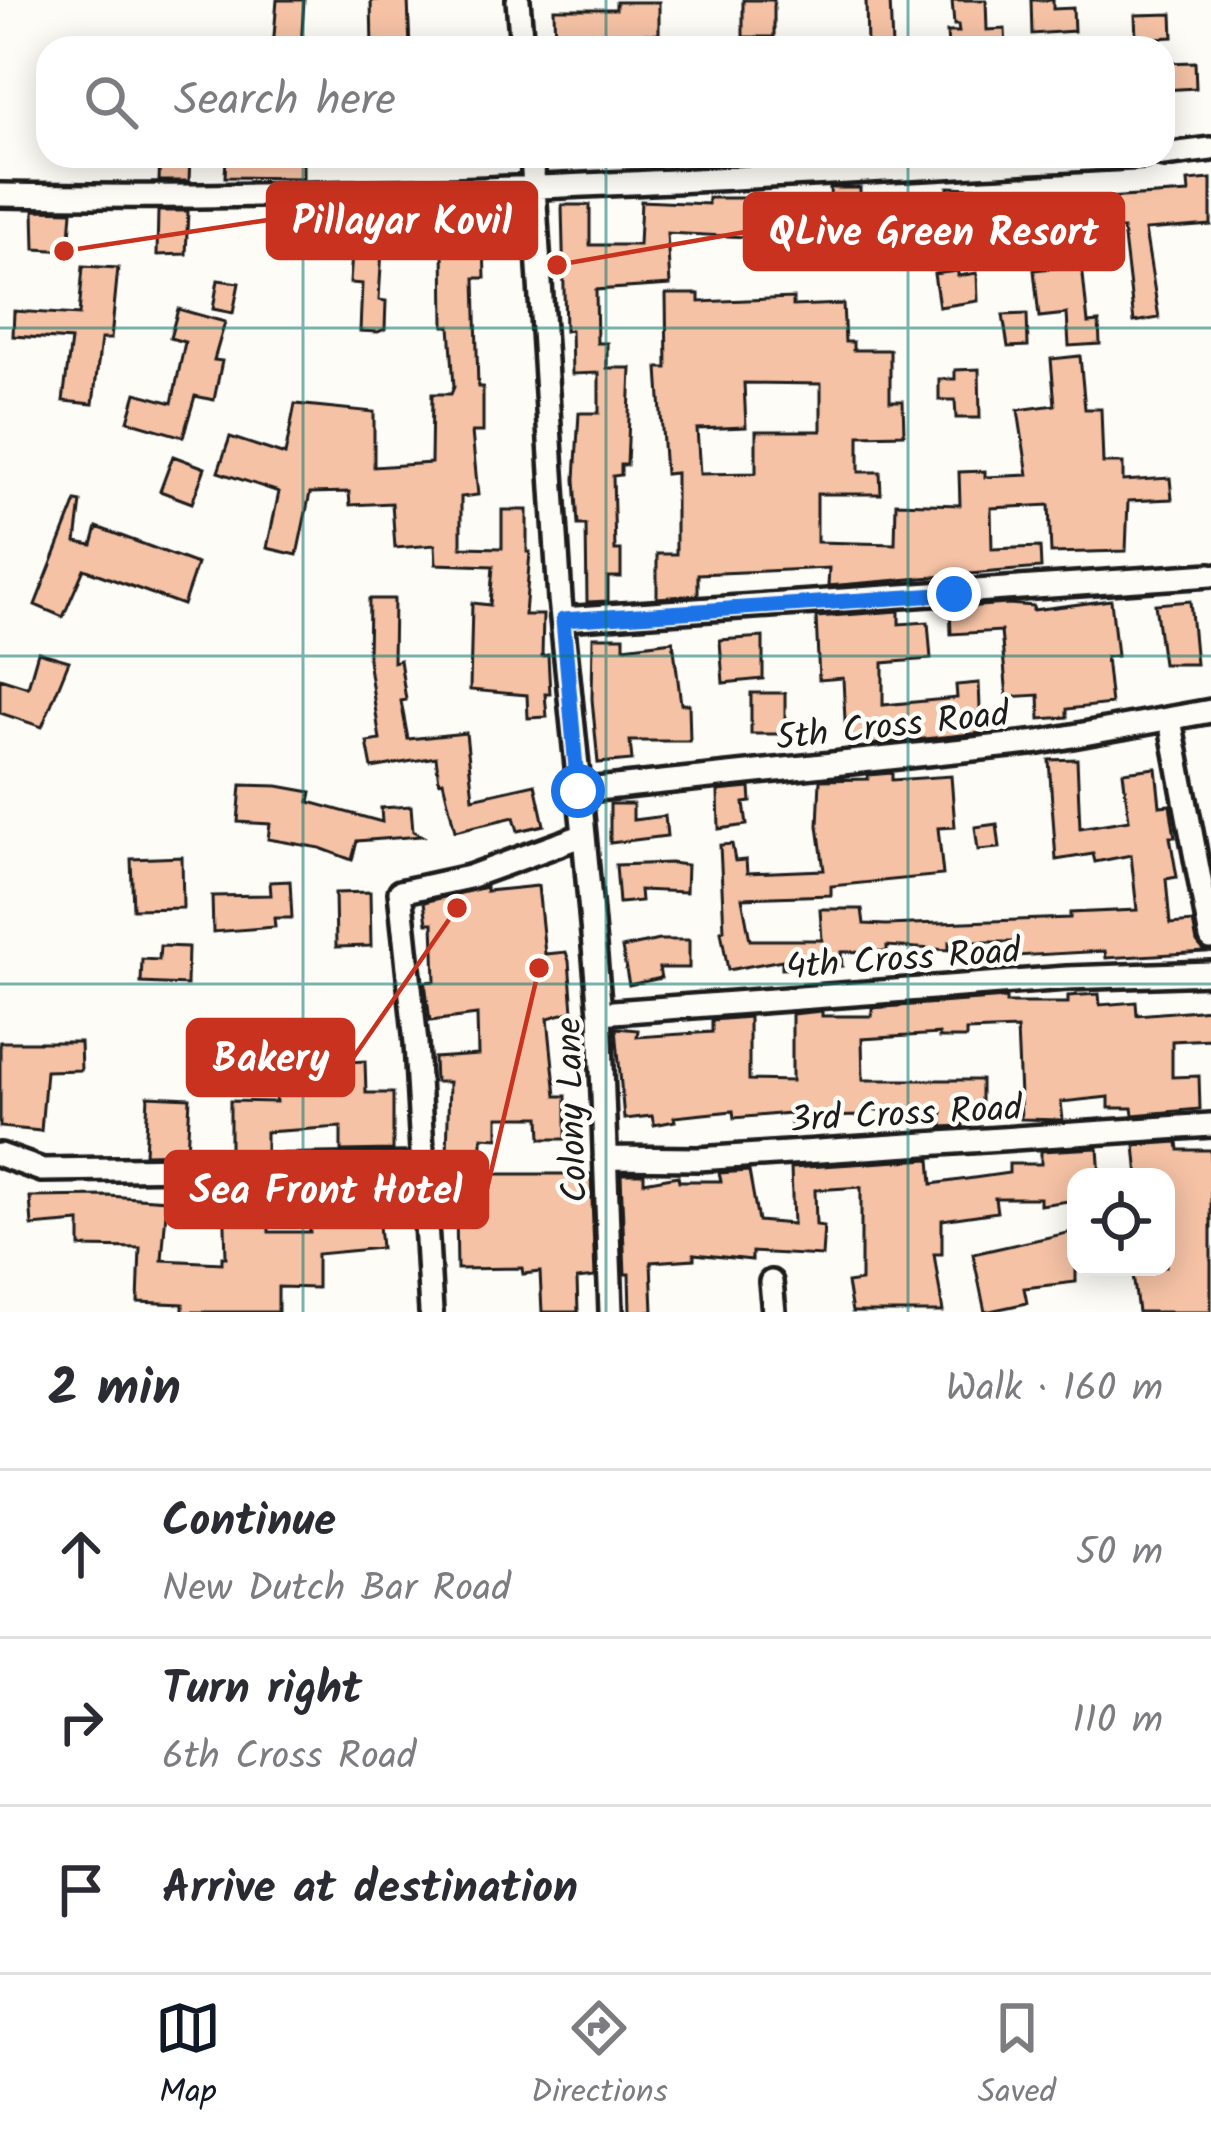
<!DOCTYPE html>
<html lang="en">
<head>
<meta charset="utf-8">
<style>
	body { margin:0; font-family:Kalam,sans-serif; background:#f7f7f7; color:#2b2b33 }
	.controls { position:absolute; right:36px; bottom:36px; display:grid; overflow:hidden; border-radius:24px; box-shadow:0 6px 30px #0003 }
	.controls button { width:108px; height:108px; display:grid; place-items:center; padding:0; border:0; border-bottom:3px solid #e1e1e2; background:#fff; color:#2b2b33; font:60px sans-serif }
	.stop { position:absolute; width:36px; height:36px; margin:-27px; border:9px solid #1a73e8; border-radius:50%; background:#fff }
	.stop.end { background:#1a73e8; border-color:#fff; box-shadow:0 3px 12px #0008 }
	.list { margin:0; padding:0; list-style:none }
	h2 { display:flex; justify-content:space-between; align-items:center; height:156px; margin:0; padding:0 48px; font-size:51px }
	h2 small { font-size:39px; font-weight:400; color:#7c7c81 }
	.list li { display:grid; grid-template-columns:78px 1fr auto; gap:36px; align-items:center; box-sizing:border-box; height:168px; padding:0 48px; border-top:3px solid #e1e1e2 }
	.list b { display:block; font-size:45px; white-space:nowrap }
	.list p { margin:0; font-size:39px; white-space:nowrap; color:#7c7c81 }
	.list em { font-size:39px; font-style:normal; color:#7c7c81 }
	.icon { flex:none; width:66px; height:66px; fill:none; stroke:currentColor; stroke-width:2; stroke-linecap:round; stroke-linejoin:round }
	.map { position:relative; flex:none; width:1211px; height:1312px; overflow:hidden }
	.search { position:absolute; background:#fff; box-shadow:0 6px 30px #0003; left:36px; right:36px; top:36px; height:132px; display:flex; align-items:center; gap:30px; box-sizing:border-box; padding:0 42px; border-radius:36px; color:#7c7c81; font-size:45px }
	.sheet { height:660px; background:#fff }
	nav { display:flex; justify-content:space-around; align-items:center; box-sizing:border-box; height:168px; border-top:3px solid #e1e1e2; background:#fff; font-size:33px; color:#7c7c81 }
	nav a { display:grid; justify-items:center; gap:6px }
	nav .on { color:#111827 }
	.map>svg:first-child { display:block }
</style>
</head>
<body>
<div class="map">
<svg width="1211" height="1312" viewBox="0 0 1211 1312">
	<rect width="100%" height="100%" fill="#fdfcf7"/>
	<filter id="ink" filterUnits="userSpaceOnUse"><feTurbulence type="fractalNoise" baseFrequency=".00833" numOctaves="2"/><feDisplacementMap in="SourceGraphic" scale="24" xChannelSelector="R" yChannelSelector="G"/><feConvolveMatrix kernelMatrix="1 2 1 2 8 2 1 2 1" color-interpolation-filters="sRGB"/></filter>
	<g filter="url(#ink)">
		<!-- building -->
		<path fill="#f5c2a5" stroke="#1c1c1c" stroke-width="3" fill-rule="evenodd" d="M277,0h27l-3,48h-28z
			M371,0h37l2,48h-38z
			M743,0h31v37h-31z
			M866,0h24l2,48h-25z
			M952,0h34l1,30 18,-1 1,19h-58l-1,-16h12l-1,-7h-4z
			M1031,0h22v9l20,-1 1,23 -42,3z
			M616,2h43v32h-74v6h-6v8h-24l-1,-39h62z
			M1172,14l1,23 -37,2 -1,-24z
			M1195,62l1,26 -33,2v-27z
			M160,156h30l-1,25h-30z
			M226,156h77v22l-78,-1z
			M1211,179v46l-66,5 14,88 -25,4 -11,-93h-10v-7l-58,6 -2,-27 136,-8 -1,-12z
			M948,187l27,1v32l-27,-1z
			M830,188h30v77l-46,1v-35l18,-1z
			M708,198h37v39l-78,-4 3,52 -74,5 1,53h10v25h24l-4,97h-6v10l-8,1 2,74h6v27h-13v24l-21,1 -1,-77h-8l-3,-46 4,-66h20v-40l-27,1 -1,-44 -6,1 -3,-126h28v40h49l2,-44 67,3z
			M34,210l38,1 -3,40 -34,-2z
			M158,211h30l-2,43 -29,1z
			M354,221h21v27l7,1 -3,51 7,1 -1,28 -7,3 -18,-1 2,-47 -12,-1z
			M484,244l1,34h-10l3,109h5v45h-11l6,63 -17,2v50l41,1v-38h25v42h3l-5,63h18l-1,41 6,-1 2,39h-5l2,23 -19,1 -1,-23 -57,-5 2,-87 18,2 3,-39 -57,-2 -1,-19 -40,3 -3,-45 -42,2 -1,-13 -39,1 -13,62 -30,-7 12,-56 -61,-20 12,-35 55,18 10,-51 79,8v55l57,-4 1,-69h19l3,-7 -4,-61h-6l-1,-80z
			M1082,265l6,58 11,-1 1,22 -31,2 -2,-32 -28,3 -5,-47z
			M83,266l35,2 -7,71h-10l-8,65 -30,-3 8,-61 -58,-4 1,-25 65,4z
			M958,271v5l19,-3 1,28 -39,6 -5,-33z
			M218,280l21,3 -6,30 -20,-4z
			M666,294h33v8l94,-4v8l50,-2 2,38h8v8h37v51h13l1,33 -45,1v37h21l1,22h-64v48l78,2 1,-41 64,2 -1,-33 26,-1v6l43,-2 -10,-65 37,-5 -4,-46 29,-3 5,53h16l2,54h20v18l47,-3 2,21 -44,2 -2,50 -75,2 -2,-48 -58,3 1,41 48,-2 1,21 -213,18 1,-18 -131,6v21l-41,3v-44h19v-81l-11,1 -7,-106h9zM744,383l77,1v47h-65v42l-56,1 -3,-45 49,-2z
			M178,309l47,13 -11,38 8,1 -8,39 -19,-4 -12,41 -55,-16 8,-28 36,10 13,-61 -15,-4z
			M1027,314l1,32 -20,1 -5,-32z
			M979,369l1,49h-24l-1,-18h-16v-21h16v-9z
			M173,456l32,12 -13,35 -32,-12z
			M76,501l5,1 -5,40 16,3 5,-18 100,37 -14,41 -99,-36 -21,48 -28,-12z
			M369,599h25l-1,63 7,-2 6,40 -5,1 7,38 58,-6 7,65 62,-14 9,41 -26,6 -4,-14 -59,14 -12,-50 -4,1 -3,-25 -64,11 -5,-26 13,-2 -12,-81z
			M1111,600l6,56 -11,1 5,47 -44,5v8l-27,2 -1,-24 -32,2 -6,-66 -50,3 -1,-26 58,-4 25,2v4z
			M1190,601l6,63h-33l-8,-60z
			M899,611v13l29,-2 3,37 -48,4v42l74,-7 -1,-13 23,-2 2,50 -113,12v-6l-22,2 -3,-63 -24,2 -3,-63z
			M593,637h31v10l49,-6 8,63h8l1,37h-60l2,19 -34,3 -6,-64z
			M763,637v42l-40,4 -3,-43z
			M38,652l31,9 -27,66 -42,-14v-35l28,9z
			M751,693h34v41h-34z
			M1077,759l3,69 49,-8 -6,-48 33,-4 4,38 10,-1 5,32h-5l7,40 -11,2 4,45 23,-2 4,20 9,10 -100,6 -1,-7 -89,5v-14h-67v8l-62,-4v5l-46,1 1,14 -60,3v-9l-54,10 -7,-39 3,-1 -4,-85 12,-1 3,17 11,-1 1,13 77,-3 -6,-44 2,-46 48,-1v-4l24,-2v7l59,-4 4,51 -17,1 5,47 -112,11v9l-89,3 8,42h72l-2,-31h42l2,15 22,1 184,-7v-5l67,-3 -6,-55 -36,7 -2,-8 -37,6 -7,-100z
			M241,785l37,1 33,6 -2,10 73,20 -1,-14 30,-2 2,25 9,5 -65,5 -5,19 -32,-12 -52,-9 2,-15 -32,-2z
			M750,788l1,14 -7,1 3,22 -28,4 -1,-38z
			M610,804h23v16l32,-4 2,20 -57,7z
			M997,824l3,24 -22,2 -3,-23z
			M182,857l1,51 -50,1 -2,-50z
			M671,863l16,2 -1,27 -46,-2 1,11 -22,2 -3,-38z
			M290,881l2,37h-18l1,9 -62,5 -1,-36 59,-1 -1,-13z
			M538,886l7,68 21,-2 3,9 4,50 -25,7 8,78h10v43h-25l-1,-22h-42v21l-16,-1v19h-35l2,-74h-14l-1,-24 44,-3 -1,-40 -47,6 -5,-39 10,-1 -2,-58h-6l-3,-21 62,-15v4z
			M370,892l1,54 -35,1 -1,-54z
			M659,940h30v28h-30l2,10 -32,7 -7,-37z
			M160,946l28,1 -1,38 -46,-2 1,-24 17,1z
			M1099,994l1,11 36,-3 1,13 74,-6v30l-39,2v36l27,-1 1,33 -67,6 -1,-7h-23v-11l-48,5 2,18 -42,-1 -4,-90 -51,2v7h-27v-4l-77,5 1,41h118v27h-18v19l-21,1v-17h-80v6l-40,1 1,6 -32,1 -1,-11 -56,5 -1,-7 -59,6 1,4 -21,4 -2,-9 -28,3 -8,-91 22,2 -1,7 75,-5v-12l37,-3v63l43,1v-67l30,-3v5h50v-8l134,-10v5h62v-7z
			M0,1042h80l1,28 -35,1 -5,60 -41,-4z
			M365,1061l1,32h27v57l-52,1v-24l-75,5v20l-36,1v-52l46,1 -2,-26 38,-1v-11z
			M148,1096l42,2 -3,55 -42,1z
			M1178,1142l1,8h32v162h-73l-6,-45h34v-90h-28l-3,-32z
			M1098,1148l2,29h-24v23l-36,5v-7h-45l2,14 -55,8v34h-8l9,58h-91l-5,-29 14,-2v-94l-46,3 1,35 8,1 -2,30 -70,-4v8l-58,-6v5l-43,3 2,50h-23l-1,-38h-4l-4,-100h23v8l34,-6 1,5h42l-2,-8 30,-2 9,50 35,3 -2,-56 139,-9 2,25 77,-11v-9h32v-13z
			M474,1174h117l4,103 -18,2 1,33h-36l-2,-40 -17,2 -1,-6 -65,1 -1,-57 -15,1 -1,-29 34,-4z
			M376,1190l5,58 -64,6v34l-39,-1v25h-95v-8l-45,-2 2,-54 -60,-1v-25l-48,4 -2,-29 78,-1 59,4 -5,60 60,3v-6h4l-2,-62 44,-1 1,38h41l-3,-36z
			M1076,1231v51l-52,6 3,15 -42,9 -12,-58z"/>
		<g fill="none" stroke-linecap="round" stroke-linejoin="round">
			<defs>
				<path id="minor" d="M518,0l4,48
					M1163,155l48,-6
					M0,195c381,7 762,-19 1143,-39
					M563,619l648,-44
					M1170,720l41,218
					M578,791l461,-49 172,-31
					M584,835l16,178 11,299
					M600,1013l467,-35 144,-5
					M0,1155l42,15 381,-5
					M605,1158l93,1 513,-34
					M771,1282l3,30
					M431,1312l-15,-269 -16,-151 69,-15 115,-42 -24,-236 -28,-443"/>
			</defs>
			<!-- minor casing -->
			<use href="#minor" stroke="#1c1c1c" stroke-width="30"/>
			<!-- minor -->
			<use href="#minor" stroke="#fdfcf7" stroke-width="21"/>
		</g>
	</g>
	<g fill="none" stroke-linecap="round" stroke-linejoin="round" filter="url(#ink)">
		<!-- route -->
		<path stroke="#1a73e8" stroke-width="15" d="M578,791l-15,-171 391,-26"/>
	</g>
	<!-- grid -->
	<path fill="none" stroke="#0f766e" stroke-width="3" stroke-opacity="0.55" d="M303,0v48M606,0v48M908,0v48M303,156v1156M606,156v1156M908,156v1156M0,328h1211M0,656h1211M0,984h1211"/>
	<g text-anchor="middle" stroke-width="9" stroke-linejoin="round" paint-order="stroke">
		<!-- street labels -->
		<g font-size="36" fill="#1c1c1c" stroke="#fdfcf7">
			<text transform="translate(892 724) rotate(-6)" y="13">5th Cross Road</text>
			<text transform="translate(903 957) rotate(-4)" y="13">4th Cross Road</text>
			<text transform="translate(570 1110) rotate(-92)" y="13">Colony Lane</text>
			<text transform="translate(906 1112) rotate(-3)" y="13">3rd Cross Road</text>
		</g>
	</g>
	<!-- callouts -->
	<path fill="none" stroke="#c8321e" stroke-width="4.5" d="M64 251L268 220M557 265L745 232M457 908L353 1058M539 968L487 1189"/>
	<g fill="#c8321e" stroke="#fdfcf7" stroke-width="4.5">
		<circle cx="64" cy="251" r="12"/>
		<circle cx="557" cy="265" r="12"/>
		<circle cx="457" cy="908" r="12"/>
		<circle cx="539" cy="968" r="12"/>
	</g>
	<g fill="#c8321e" stroke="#c8321e" stroke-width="4.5">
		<rect x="268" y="183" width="268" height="75" rx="12"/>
		<rect x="745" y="194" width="378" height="75" rx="12"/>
		<rect x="188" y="1020" width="165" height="75" rx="12"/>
		<rect x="166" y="1152" width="321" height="75" rx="12"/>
	</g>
	<g font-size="39" text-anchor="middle" font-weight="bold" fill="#fff">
		<text x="402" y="234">Pillayar Kovil</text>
		<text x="934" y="245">QLive Green Resort</text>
		<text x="271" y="1071">Bakery</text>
		<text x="326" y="1203">Sea Front Hotel</text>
	</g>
</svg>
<div class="controls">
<button><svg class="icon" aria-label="locate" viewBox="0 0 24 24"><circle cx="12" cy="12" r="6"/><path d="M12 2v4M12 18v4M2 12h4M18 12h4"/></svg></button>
</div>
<div class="stop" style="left:578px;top:791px"></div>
<div class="stop end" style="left:954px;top:594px"></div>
<div class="search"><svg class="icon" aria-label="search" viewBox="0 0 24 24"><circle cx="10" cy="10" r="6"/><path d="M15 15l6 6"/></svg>Search here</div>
</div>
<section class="sheet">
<h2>2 min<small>Walk · 160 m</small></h2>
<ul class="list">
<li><svg class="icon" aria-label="ahead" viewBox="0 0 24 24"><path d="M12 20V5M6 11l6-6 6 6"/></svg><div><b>Continue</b><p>New Dutch Bar Road</p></div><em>50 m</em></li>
<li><svg class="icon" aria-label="right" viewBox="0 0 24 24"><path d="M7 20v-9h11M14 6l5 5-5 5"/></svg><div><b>Turn right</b><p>6th Cross Road</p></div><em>110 m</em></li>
<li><svg class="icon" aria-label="arrive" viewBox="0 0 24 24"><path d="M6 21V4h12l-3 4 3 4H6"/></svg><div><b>Arrive at destination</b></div></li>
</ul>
</section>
<nav>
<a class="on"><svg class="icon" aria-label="map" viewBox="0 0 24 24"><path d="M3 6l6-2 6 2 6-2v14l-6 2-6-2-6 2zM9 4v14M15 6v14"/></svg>Map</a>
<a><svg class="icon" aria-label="directions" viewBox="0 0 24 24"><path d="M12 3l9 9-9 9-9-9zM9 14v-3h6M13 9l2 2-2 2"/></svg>Directions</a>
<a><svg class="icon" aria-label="saved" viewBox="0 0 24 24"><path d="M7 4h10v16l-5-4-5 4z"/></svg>Saved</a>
</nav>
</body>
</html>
